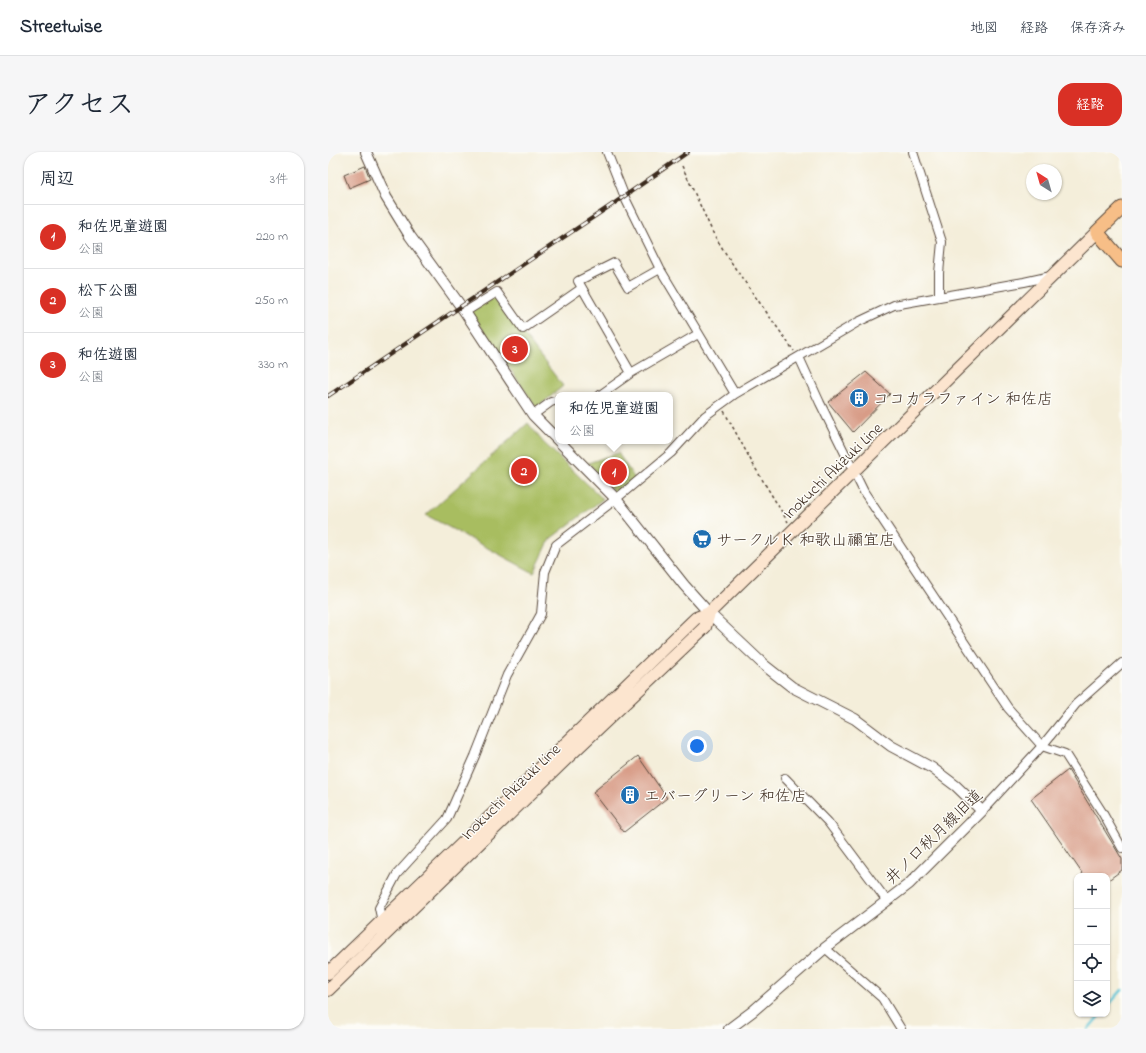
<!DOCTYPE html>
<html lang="ja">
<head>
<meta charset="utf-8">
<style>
	body { margin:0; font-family:"Indie Flower","Klee One",sans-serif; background:#f6f6f7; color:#1f2937 }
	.controls { position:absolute; right:12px; bottom:12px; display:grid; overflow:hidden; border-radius:8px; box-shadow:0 1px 3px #0004 }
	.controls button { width:36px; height:36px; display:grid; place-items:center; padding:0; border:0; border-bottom:1px solid #e0e1e3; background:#fff; color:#1f2937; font:20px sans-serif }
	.compass { position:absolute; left:698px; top:12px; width:36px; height:36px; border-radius:50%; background:#fff; box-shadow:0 1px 3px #0004; rotate:323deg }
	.you { position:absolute; left:369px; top:594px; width:14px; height:14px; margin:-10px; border:3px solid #fff; border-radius:50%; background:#1a73e8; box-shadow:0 0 0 6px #1a73e833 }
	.badge { display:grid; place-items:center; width:26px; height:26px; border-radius:50%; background:#d93025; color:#fff; font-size:13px; font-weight:700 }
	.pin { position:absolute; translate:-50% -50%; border:2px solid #fff; box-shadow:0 1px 4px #0006 }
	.popup { position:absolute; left:227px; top:240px; width:118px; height:52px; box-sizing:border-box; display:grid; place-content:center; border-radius:8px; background:#fff; filter:drop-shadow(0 1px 3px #0005); font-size:13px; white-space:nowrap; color:#747a83 }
	.popup b { font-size:15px; color:#1f2937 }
	.popup::after { content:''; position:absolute; left:50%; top:100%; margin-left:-8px; border:8px solid transparent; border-top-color:#fff }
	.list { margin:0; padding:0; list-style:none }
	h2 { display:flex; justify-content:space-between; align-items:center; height:52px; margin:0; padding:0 16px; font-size:17px }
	h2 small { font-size:13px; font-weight:400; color:#747a83 }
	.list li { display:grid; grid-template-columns:26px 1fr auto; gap:12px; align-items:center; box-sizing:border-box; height:64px; padding:0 16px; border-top:1px solid #e0e1e3 }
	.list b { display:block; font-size:15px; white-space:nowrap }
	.list p { margin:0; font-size:13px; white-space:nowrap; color:#747a83 }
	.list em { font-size:13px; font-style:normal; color:#747a83 }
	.icon { flex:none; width:22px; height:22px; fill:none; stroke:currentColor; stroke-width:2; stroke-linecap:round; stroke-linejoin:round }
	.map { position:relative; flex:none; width:794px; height:877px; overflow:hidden; border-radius:16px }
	header { display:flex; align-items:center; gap:24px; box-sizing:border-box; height:56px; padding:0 20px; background:#fff; border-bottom:1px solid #e0e1e3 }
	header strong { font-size:19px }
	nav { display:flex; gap:22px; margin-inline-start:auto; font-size:14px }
	.intro { display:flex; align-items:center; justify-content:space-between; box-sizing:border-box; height:96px; padding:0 24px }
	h1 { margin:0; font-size:28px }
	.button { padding:10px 18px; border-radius:16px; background:#d93025; color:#fff; font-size:14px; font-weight:700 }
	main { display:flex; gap:24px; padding:0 24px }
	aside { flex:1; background:#fff; border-radius:16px; box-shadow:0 1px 3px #0004 }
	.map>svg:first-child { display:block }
</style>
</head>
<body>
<header>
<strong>Streetwise</strong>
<nav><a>地図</a><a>経路</a><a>保存済み</a></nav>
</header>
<div class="intro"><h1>アクセス</h1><a class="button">経路</a></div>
<main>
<aside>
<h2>周辺<small>3件</small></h2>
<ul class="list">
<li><span class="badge">1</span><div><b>和佐児童遊園</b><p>公園</p></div><em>220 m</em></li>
<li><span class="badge">2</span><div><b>松下公園</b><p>公園</p></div><em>250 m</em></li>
<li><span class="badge">3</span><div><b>和佐遊園</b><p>公園</p></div><em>330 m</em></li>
</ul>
</aside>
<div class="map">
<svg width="794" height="877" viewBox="0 0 794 877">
	<rect width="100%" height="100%" fill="#fdfcf7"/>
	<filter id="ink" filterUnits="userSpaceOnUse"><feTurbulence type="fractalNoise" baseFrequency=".025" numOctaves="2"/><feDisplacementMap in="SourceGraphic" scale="8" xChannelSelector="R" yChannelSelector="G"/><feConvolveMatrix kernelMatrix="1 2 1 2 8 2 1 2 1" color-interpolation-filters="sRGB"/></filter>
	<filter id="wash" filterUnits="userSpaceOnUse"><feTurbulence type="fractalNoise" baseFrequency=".012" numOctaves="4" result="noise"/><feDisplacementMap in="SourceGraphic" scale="16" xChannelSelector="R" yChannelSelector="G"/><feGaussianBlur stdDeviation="0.9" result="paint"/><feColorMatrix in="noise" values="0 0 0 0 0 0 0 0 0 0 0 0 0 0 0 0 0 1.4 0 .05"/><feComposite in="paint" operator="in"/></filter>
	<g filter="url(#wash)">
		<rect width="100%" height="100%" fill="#f4eeda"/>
		<!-- green -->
		<path fill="#a8bd61" stroke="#727440" d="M167,145l68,89 -26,22 -67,-97z
			M200,271l15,19 60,57 -53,40 -16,34 -108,-58z
			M290,301l19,29 -22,11 -27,-30z"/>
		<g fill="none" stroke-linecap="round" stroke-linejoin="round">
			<!-- stream -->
			<path stroke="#5dc6d9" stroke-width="2.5" d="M779,855l15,-17
				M760,877l13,-15"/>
		</g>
		<g id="blocks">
			<!-- building -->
			<path fill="#d89c87" d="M37,14l5,13 -21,9 -5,-13z
				M538,220l24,22 -37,38 -25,-30z
				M310,604l29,42 -43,34 -31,-40z
				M740,618l54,89v11l-15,11v-5h-23l-53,-77z"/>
		</g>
	</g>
	<g filter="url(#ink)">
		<use href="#blocks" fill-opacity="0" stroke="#57473a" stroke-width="1"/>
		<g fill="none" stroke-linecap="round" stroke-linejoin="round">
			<defs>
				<path id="minor" d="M279,0l19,48 34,69 75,125
					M585,0l29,90 -3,31v24
					M137,160l32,-20 26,37 59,-41
					M471,205l21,46 44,89 144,216 34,38 23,8 37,58 20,36
					M303,221l-53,-92 36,-18 14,24 32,-18
					M272,243l31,-22 67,-39
					M205,263l18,-13 7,-2
					M457,626l43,44 59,79
					M654,659l60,-65 34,-42 46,-41
					M56,772l-2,-2 -3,-14 18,-34 50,-55 28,-63 32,-81 34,-61 4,-42 11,-27 60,-46 55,-46 34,-37 30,-22 123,-72 36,-17 130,-23 27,-6
					M497,796l57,50 19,31"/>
				<path id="tertiary" d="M38,0l20,45 24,39 55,76 68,103 83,84 68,86 25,28 55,52 28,22 63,32 36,27 41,22 24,18 26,25 -73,73 -84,64 -72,63 -24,18"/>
				<path id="secondary" d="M0,821l368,-355 13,-5 388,-381
					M0,838l241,-234 136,-129 4,-14"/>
				<path id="primary" d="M794,56l-25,24 25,29"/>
			</defs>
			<!-- minor casing -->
			<use href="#minor" stroke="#57473a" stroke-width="10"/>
			<!-- tertiary casing -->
			<use href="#tertiary" stroke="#57473a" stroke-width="12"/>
			<!-- secondary casing -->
			<use href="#secondary" stroke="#57473a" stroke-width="14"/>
			<!-- primary casing -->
			<use href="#primary" stroke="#57473a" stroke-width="15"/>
			<!-- path -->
			<path stroke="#57473a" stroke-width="1.5" stroke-dasharray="3 3" stroke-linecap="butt" d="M354,14l32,69 21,33 59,83
				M396,259l30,55 34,56"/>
			<!-- minor -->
			<use href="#minor" stroke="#fff" stroke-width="8"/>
			<!-- tertiary -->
			<use href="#tertiary" stroke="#fff" stroke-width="10"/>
			<!-- secondary -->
			<use href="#secondary" stroke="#fce5cf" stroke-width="12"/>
			<!-- primary -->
			<use href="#primary" stroke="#f7be87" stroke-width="13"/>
			<defs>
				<path id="rail" d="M0,244l288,-194 72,-50"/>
			</defs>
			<!-- rail casing -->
			<use href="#rail" stroke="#3b2a1e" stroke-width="4"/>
			<!-- rail -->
			<use href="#rail" stroke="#fdfcf7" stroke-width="2.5" stroke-dasharray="8" stroke-linecap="butt"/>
		</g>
	</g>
	<!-- icons -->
	<defs>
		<symbol id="building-disc" viewBox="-11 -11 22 22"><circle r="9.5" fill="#1f6fb2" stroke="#fdfcf7"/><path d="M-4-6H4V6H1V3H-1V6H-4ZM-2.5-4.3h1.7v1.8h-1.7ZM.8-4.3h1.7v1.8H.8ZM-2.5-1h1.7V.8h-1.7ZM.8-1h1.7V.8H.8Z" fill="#fff"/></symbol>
		<symbol id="supermarket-disc" viewBox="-11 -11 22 22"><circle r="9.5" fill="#1f6fb2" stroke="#fdfcf7"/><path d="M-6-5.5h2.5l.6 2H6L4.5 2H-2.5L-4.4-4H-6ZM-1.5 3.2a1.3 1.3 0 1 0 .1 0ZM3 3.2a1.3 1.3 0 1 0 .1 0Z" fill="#fff"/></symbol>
	</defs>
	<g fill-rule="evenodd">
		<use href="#building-disc" x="520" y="235" width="22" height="22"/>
		<use href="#supermarket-disc" x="363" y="376" width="22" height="22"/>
		<use href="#building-disc" x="291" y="632" width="22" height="22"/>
	</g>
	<g text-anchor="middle" stroke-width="3" stroke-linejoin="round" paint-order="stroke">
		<!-- poi labels -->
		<g font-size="16" fill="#3b2a1e" stroke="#fdfcf7" text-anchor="start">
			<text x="545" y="252">ココカラファイン 和佐店</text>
			<text x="388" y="393">サークルＫ 和歌山禰宜店</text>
			<text x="316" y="649">エバーグリーン 和佐店</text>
		</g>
		<!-- street labels -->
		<g font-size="16" fill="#3b2a1e" stroke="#fdfcf7">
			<text transform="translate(504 318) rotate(-44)" y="6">Inokuchi Akizuki Line</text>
			<text transform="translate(182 639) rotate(-44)" y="6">Inokuchi Akizuki Line</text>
			<text transform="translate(605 684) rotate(-44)" y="6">井ノ口秋月線旧道</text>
		</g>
	</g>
</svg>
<div class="controls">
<button>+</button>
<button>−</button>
<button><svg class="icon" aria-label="locate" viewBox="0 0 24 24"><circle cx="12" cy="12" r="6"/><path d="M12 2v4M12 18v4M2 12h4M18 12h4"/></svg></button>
<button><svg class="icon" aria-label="layers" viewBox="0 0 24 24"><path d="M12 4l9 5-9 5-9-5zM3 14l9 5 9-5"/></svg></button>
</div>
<svg class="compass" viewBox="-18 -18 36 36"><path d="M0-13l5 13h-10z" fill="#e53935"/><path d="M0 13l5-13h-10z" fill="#747a83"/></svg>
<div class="you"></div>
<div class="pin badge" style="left:286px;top:320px">1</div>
<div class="popup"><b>和佐児童遊園</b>公園</div>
<div class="pin badge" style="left:196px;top:319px">2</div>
<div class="pin badge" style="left:187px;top:197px">3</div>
</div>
</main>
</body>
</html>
